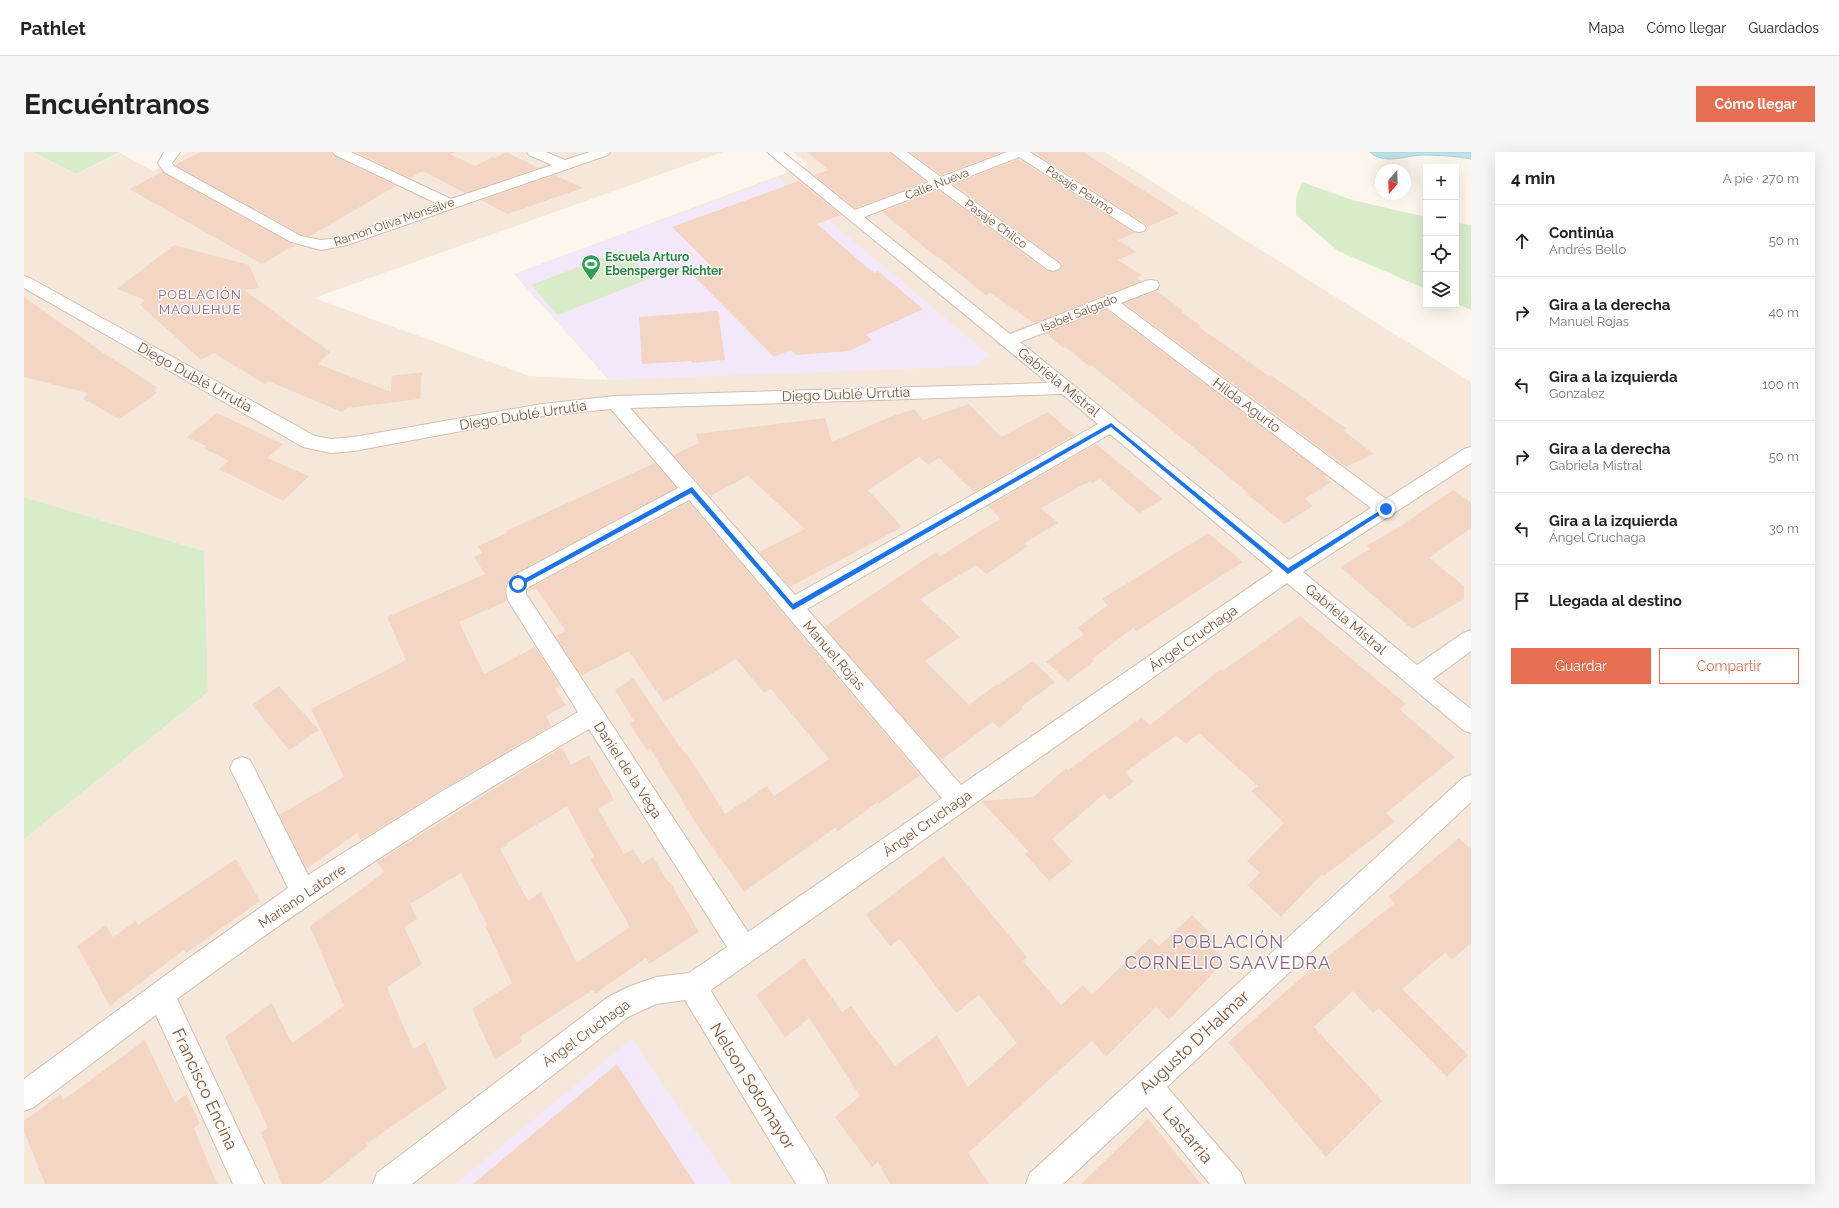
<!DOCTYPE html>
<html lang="es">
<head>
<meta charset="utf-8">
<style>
	body { margin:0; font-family:Raleway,sans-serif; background:#f6f6f6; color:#222 }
	.controls { position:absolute; right:12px; top:12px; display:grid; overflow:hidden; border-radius:0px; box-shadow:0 4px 16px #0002 }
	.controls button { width:36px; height:36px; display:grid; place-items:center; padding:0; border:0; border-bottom:1px solid #e0e0e0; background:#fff; color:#222; font:20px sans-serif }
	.compass { position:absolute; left:1351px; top:12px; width:36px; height:36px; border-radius:50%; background:#fff; box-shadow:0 4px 16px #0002; rotate:199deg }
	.stop { position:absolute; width:12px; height:12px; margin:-9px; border:3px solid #1a73e8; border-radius:50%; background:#fff }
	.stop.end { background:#1a73e8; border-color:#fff; box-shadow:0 1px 4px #0008 }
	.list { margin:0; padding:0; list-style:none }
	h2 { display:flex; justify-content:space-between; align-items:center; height:52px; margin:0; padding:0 16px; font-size:17px }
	h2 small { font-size:13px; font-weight:400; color:#767676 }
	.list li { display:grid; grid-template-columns:26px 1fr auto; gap:12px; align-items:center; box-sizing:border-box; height:72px; padding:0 16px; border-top:1px solid #e0e0e0 }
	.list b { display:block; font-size:15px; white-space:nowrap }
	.list p { margin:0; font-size:13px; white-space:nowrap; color:#767676 }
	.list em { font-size:13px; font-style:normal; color:#767676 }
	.actions { display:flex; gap:8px; padding:12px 16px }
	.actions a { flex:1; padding:9px 0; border:1px solid #e76f51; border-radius:0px; text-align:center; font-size:14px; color:#e76f51 }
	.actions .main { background:#e76f51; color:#fff }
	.icon { flex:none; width:22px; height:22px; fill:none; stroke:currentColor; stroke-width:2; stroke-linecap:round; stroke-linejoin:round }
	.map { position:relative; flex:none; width:1447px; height:1032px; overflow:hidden; border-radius:0px }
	header { display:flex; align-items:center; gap:24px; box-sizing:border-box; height:56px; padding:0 20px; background:#fff; border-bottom:1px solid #e0e0e0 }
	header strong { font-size:19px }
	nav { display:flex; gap:22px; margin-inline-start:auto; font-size:14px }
	.intro { display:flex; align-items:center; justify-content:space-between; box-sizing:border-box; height:96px; padding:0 24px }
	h1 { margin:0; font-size:28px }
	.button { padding:10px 18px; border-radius:0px; background:#e76f51; color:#fff; font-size:14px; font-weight:700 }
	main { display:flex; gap:24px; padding:0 24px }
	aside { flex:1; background:#fff; border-radius:0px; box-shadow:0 4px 16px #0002 }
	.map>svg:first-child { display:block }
</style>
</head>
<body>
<header>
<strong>Pathlet</strong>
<nav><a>Mapa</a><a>Cómo llegar</a><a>Guardados</a></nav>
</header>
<div class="intro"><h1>Encuéntranos</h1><a class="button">Cómo llegar</a></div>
<main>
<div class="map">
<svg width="1447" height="1032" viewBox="0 0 1447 1032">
	<rect width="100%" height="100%" fill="#fdf6ec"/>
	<!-- residential -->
	<path fill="#f5e8da" d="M0,0h9l43,22 44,-21 33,18 36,-19h534l-409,146 215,78 80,4 -95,-106 294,-109 -15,-13h312l366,230v802h-1447v-345l184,-147 -4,-141 -180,-54z"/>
	<!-- education -->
	<path fill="#f3e8fa" d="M754,26l211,177 -13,11 -366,14 -96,-106z
		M608,887l100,145h-277z"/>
	<!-- green -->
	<path fill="#d8ecc9" d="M9,0h87l-44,22z
		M1278,30l50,18 74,17v72l-88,-38 -42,-36v-17z
		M1432,71l15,2v85l-15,-7z
		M599,98l28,28 -93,37 -27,-30z
		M0,345l180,54 4,141 -184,147z"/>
	<!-- water -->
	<path fill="#bfe3e8" stroke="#a5d3da" d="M1346,0h101v7c-16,-3 -33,-4 -50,-4 -15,1 -38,10 -51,-3z"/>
	<!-- building -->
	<path fill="#f3d5c3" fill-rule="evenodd" d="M177,0h131l2,4 62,30 -86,50 -8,-1 -127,-70z
		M331,0h100l-5,2 25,12 17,-9 4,1 10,-6 33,16 -74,25 -42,-22 -13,7z
		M783,0h83l36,30 -71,26 -41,-33 15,-5z
		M886,0h93l-62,23z
		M1009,0h50l96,61 -32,14 -2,-3z
		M995,7l116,74 -17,7 18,12 -18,8 24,15 -5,3 4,3 -107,42 -44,-30 -4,2 -48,-38h-2l-54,-45 56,-22 108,80 7,2 6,-2 3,-3 -2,-5 -107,-78z
		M138,20l128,71 5,2 -33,19 -133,-75z
		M531,23l28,13 -76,26 -26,-14z
		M775,29l42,34 -24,9 47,41 11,8 3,-2 45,38 -57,26 6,5 -23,11 -53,4 -5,-5 -17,7 -84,-85 20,-7 -38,-38z
		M150,93l75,20 10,23 -15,2 86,62 -12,12 73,28 1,-16 30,-4 -2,27 -73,9 -5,4 -74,-31 -4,3 -50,-31 -13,7 -61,-55 5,-5 -28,-11z
		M1132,139l28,20 -2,1 19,14 -2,1 70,49 2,-1 76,54 -4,1 31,24 -28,13 -222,-164z
		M0,145l78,55 56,36 -4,3 3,2 -38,26 -35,-20 3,-6 -63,-16z
		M1083,158l220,166 -3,1 7,5 -26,17 8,7 -29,18 -37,-30 1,-1 -54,-45 -103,-83 -2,1 -24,-19 -2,1 -17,-15z
		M694,159l7,49 -33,3 -1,-2 -49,3 -3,-47z
		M945,252l32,33 47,-25 27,23 -101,57 -35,-34 -11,7 -9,-8 -51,33 34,37 -112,60 -31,-35 46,-23 -57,-53 -38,20 -37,-41 26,-12 -3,-9 129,-16 7,24 58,-25 24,-8 9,11z
		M193,261l66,31 -16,14 42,18 -26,25 -64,-32 10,-8 -26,-13 3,-2 -19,-9z
		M1072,292l67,55 -24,14 -39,-34 -8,4 -2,-2 -49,27 17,15 -33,20 3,3 -42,28 -10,-9 -56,34 40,38 -35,24 44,44 28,-21 1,1 35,-24 22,21 -34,25 2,2 -24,19 -6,-6 -52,38 -117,-133 112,-75 4,4 60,-37 -12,-13z
		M631,311l21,25 -162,86 -6,6 -3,7 2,14 -48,21 25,52 51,-27 25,39 -5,3 11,16 -20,11 5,10 -113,66 -77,48 -4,-7 -51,36 -27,-54 65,-38 -33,-68 95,-49 -19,-43 98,-43 -11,-17 8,-4 -4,-7 29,-13 -1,-2z
		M1429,338l18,12v26l-42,30 35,28v13l-52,30 -72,-62 30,-18 -4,-3 35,-20z
		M665,350l231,273 -41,29 -1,-2 -40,29 -3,-3 -91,64 -47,-67 -47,-77 -3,2 -18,-27 5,-2 -19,-31 18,-12 53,77 1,-1 38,60 42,-28 7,10 55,-37 -58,-70 -7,4 -28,-34 -72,43 -35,-51 -48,25 -26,-40 11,-5 -30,-43 -8,4 2,-4z
		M1184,381l35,29 -107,69 -3,-3 -41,31 2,2 -26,20 -22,-19 38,-28 -7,-6 31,-23 -6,-6z
		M1276,464l106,88 -7,5 56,48 -69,56 9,9 -71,54 -2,-2 -41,43 -34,-32 13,-12 -13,-12 37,-38 -33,-32 7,-5 -59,-53 -13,11 -10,-8 -51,36 9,9 -24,19 -6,-6 -52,45 21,23 -24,19 -24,-27 3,-3 -47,-50 52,-4 33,-29 2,2 74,-53 8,8 71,-56 1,2z
		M255,534l40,44 -30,20 -37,-45z
		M538,595l9,18 18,-10 25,45 -16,9 26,45 9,-5 9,15 11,-7 16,26 1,-1 29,50 -50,32 -3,-6 -51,36 -2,-4 -73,47 2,5 -27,18 -23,-51 40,-26 -27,-57 2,-1 -26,-52 -51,31 7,15 -13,8 18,37 -35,23 26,62 12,-7 22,47 -81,55 2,2 -48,38h-38l-21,-51 7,-5 -43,-91 47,-34 20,40 52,-37 -34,-80 75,-54 -8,-10zM543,654l27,51 -4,2 40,68 -53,36 -36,-71 -13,9 -28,-52 8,-4 -1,-2z
		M1435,686l12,11v94l-19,17 -7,-7 -43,36 66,66 -21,22 -68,-69 -6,5 -20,-22 -39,36 68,74 -56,56 -98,-115 79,-69 88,-70 -7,-6z
		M919,704l84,101 -4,4 38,44 22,-20 9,10 58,-57 9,8 33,-31 25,25 -7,5 15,15 -56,60 -13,-13 -50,50 -14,-16 -124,112 21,31h-99l-12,-22 -6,5 -37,-50 25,-21 -51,-78 -24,20 -29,-43 48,-37 38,54 9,-6 44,60 42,-31 31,52 49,-44 -38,-48 -23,18 -56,-74 -10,7 -24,-31z
		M212,707l24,42 -74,52 -2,-3 -74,56 -33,-60 29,-21 7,12 23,-16 2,4z
		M121,888l30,63 11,-9 14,29 -6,5 23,56h-172l-21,-53v-10l37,-27 2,6z
		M593,912l78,120h-222z
		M1124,967l53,65h-120l26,-25z"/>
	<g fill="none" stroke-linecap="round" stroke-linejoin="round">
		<defs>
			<path id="minor" d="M140,0h16l-8,11 2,3 127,70 20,4 18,-2 99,-34 -103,-49 -2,-3h18l100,47 101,-34 -23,-10 -2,-3h19l19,8 25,-8h20l-2,3 -261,90 -26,5 -30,-8 -127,-70 -6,-9z
				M743,0h16l72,58 74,-28 -38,-30h16l34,25 66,-25h23l114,73 2,3 -2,3 -5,1 -5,-1 -115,-74 -69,27 109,79 2,3 -2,3 -6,2 -6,-2 -109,-81 -74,29 146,117 135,-53 6,-1 6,1 2,4 -2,4 -36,14 265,196 78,-50 7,-2v16l-168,109 114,93 46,-32 8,-3v21l-38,28 38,30v24l-8,-3 -176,-147 -576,407 1,3 112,180 4,11h-32l-111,-184 -29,4 -28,13 -216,167h-39l4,-11 231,-176 20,-10 28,-10 33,-4 38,-26 -138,-218c-142,83 -280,172 -412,270l87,185h-31l-77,-169 -122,92 -10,4v-32l165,-121 99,-70 -58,-120 4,-8 8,-3 8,3 58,115 131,-82 139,-81 -69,-110c-5,-10 -3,-19 6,-27l163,-87 -67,-79 -69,7 -188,35 -23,2 -28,-6 -279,-159v-12l6,2 285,158 16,3 23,-2 188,-33 73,-8 433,-13zM1083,156l264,200 -82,52 -269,-218zM1038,242l36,30 -303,171 -165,-187zM1086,282l163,137 -312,214 -154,-176zM665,348l253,298 -194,134 -222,-338v-4l3,-3z
				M1447,623v27l-304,285 74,86 4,11h-35l-64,-77 -83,77h-37l4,-11 433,-395z"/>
		</defs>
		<!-- minor casing -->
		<use href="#minor" stroke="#d1beb0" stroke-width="2"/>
		<!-- minor -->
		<use href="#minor" fill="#fff" fill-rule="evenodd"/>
	</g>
	<!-- route -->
	<path fill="#1a73e8" d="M1087,271l177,145 96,-60 5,1 -101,65 -177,-147 -318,183 -102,-117 -171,93h-4l-1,-2 177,-97 101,117z"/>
	<!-- icons -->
	<defs>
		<symbol id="stadium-pin" viewBox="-11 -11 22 30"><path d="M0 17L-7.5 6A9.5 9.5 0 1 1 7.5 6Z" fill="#2e9e5b" stroke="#fffaf3"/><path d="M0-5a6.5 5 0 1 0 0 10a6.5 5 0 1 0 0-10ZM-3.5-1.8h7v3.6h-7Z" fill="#fff"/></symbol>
	</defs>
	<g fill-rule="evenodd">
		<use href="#stadium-pin" x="556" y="101" width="22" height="30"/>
	</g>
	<g text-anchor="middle" stroke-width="3" stroke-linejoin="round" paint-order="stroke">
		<!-- far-street labels -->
		<g font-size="12" fill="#7a5c4d" stroke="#fffaf3">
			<text transform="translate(913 32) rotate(-21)" y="4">Calle Nueva</text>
			<text transform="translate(1056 38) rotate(33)" y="4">Pasaje Peumo</text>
			<text transform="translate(370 70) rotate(-19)" y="4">Ramon Oliva Monsalve</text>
			<text transform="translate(972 72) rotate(36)" y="4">Pasaje Chilco</text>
			<text transform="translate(1055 161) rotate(-22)" y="4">Isabel Salgado</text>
		</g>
		<!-- far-leisure labels -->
		<g font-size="12" font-weight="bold" fill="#27864d" stroke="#fffaf3" text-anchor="start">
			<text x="581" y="109">Escuela Arturo<tspan x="581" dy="14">Ebensperger Richter</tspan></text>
		</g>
		<!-- far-neighbourhood labels -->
		<g font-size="13" letter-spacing="1" fill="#846695" stroke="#fffaf3">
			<text x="176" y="147">POBLACIÓN<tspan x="176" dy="15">MAQUEHUE</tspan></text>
		</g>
		<!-- street labels -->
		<g font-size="14" fill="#7a5c4d" stroke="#fffaf3">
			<text transform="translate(171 225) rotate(29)" y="5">Diego Dublé Urrutia</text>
			<text transform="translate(1035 230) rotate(39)" y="5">Gabriela Mistral</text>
			<text transform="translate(822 242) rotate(-2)" y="5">Diego Dublé Urrutia</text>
			<text transform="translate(1223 253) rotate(37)" y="5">Hilda Agurto</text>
			<text transform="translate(499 263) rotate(-9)" y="5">Diego Dublé Urrutia</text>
			<text transform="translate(1322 467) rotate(40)" y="5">Gabriela Mistral</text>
			<text transform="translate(1169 486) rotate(-35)" y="5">Ángel Cruchaga</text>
			<text transform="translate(810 503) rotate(49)" y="5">Manuel Rojas</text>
			<text transform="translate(604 618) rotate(57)" y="5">Daniel de la Vega</text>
			<text transform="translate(903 671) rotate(-35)" y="5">Ángel Cruchaga</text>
			<text transform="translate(278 744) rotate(-34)" y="5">Mariano Latorre</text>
			<text transform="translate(562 881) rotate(-36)" y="5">Ángel Cruchaga</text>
		</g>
		<!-- near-street labels -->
		<g font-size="17" fill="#7a5c4d" stroke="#fffaf3">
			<text transform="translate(1170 890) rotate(-43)" y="6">Augusto D'Halmar</text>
			<text transform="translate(729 934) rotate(58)" y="6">Nelson Sotomayor</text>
			<text transform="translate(181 937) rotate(65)" y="6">Francisco Encina</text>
			<text transform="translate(1164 983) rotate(50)" y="6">Lastarria</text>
		</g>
		<!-- near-neighbourhood labels -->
		<g font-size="18" letter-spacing="1" fill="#846695" stroke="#fffaf3">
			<text x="1204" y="796">POBLACIÓN<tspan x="1204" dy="21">CORNELIO SAAVEDRA</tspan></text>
		</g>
	</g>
</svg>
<div class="controls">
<button>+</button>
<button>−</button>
<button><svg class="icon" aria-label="locate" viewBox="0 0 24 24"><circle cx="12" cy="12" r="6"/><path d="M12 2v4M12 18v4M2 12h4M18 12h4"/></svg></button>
<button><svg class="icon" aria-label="layers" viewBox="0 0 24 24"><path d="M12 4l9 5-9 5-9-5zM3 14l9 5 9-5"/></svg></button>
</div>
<svg class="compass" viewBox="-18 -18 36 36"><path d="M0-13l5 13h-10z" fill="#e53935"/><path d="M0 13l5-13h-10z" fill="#767676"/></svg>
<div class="stop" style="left:494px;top:432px"></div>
<div class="stop end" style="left:1362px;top:357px"></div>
</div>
<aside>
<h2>4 min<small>A pie · 270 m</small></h2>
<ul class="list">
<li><svg class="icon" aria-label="ahead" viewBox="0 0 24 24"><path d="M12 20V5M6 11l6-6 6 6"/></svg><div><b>Continúa</b><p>Andrés Bello</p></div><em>50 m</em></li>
<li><svg class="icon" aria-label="right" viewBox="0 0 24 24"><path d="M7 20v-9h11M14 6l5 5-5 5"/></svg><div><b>Gira a la derecha</b><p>Manuel Rojas</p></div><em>40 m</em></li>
<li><svg class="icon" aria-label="left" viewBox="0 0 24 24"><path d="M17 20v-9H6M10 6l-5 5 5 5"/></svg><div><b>Gira a la izquierda</b><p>Gonzalez</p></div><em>100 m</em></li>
<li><svg class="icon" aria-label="right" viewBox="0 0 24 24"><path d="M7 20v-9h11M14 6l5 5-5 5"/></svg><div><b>Gira a la derecha</b><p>Gabriela Mistral</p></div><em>50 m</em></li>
<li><svg class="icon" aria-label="left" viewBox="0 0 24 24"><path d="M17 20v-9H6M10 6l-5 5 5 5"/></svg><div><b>Gira a la izquierda</b><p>Ángel Cruchaga</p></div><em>30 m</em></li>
<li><svg class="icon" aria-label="arrive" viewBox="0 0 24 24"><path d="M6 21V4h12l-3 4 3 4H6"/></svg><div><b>Llegada al destino</b></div></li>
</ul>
<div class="actions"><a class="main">Guardar</a><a>Compartir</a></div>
</aside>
</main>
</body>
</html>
